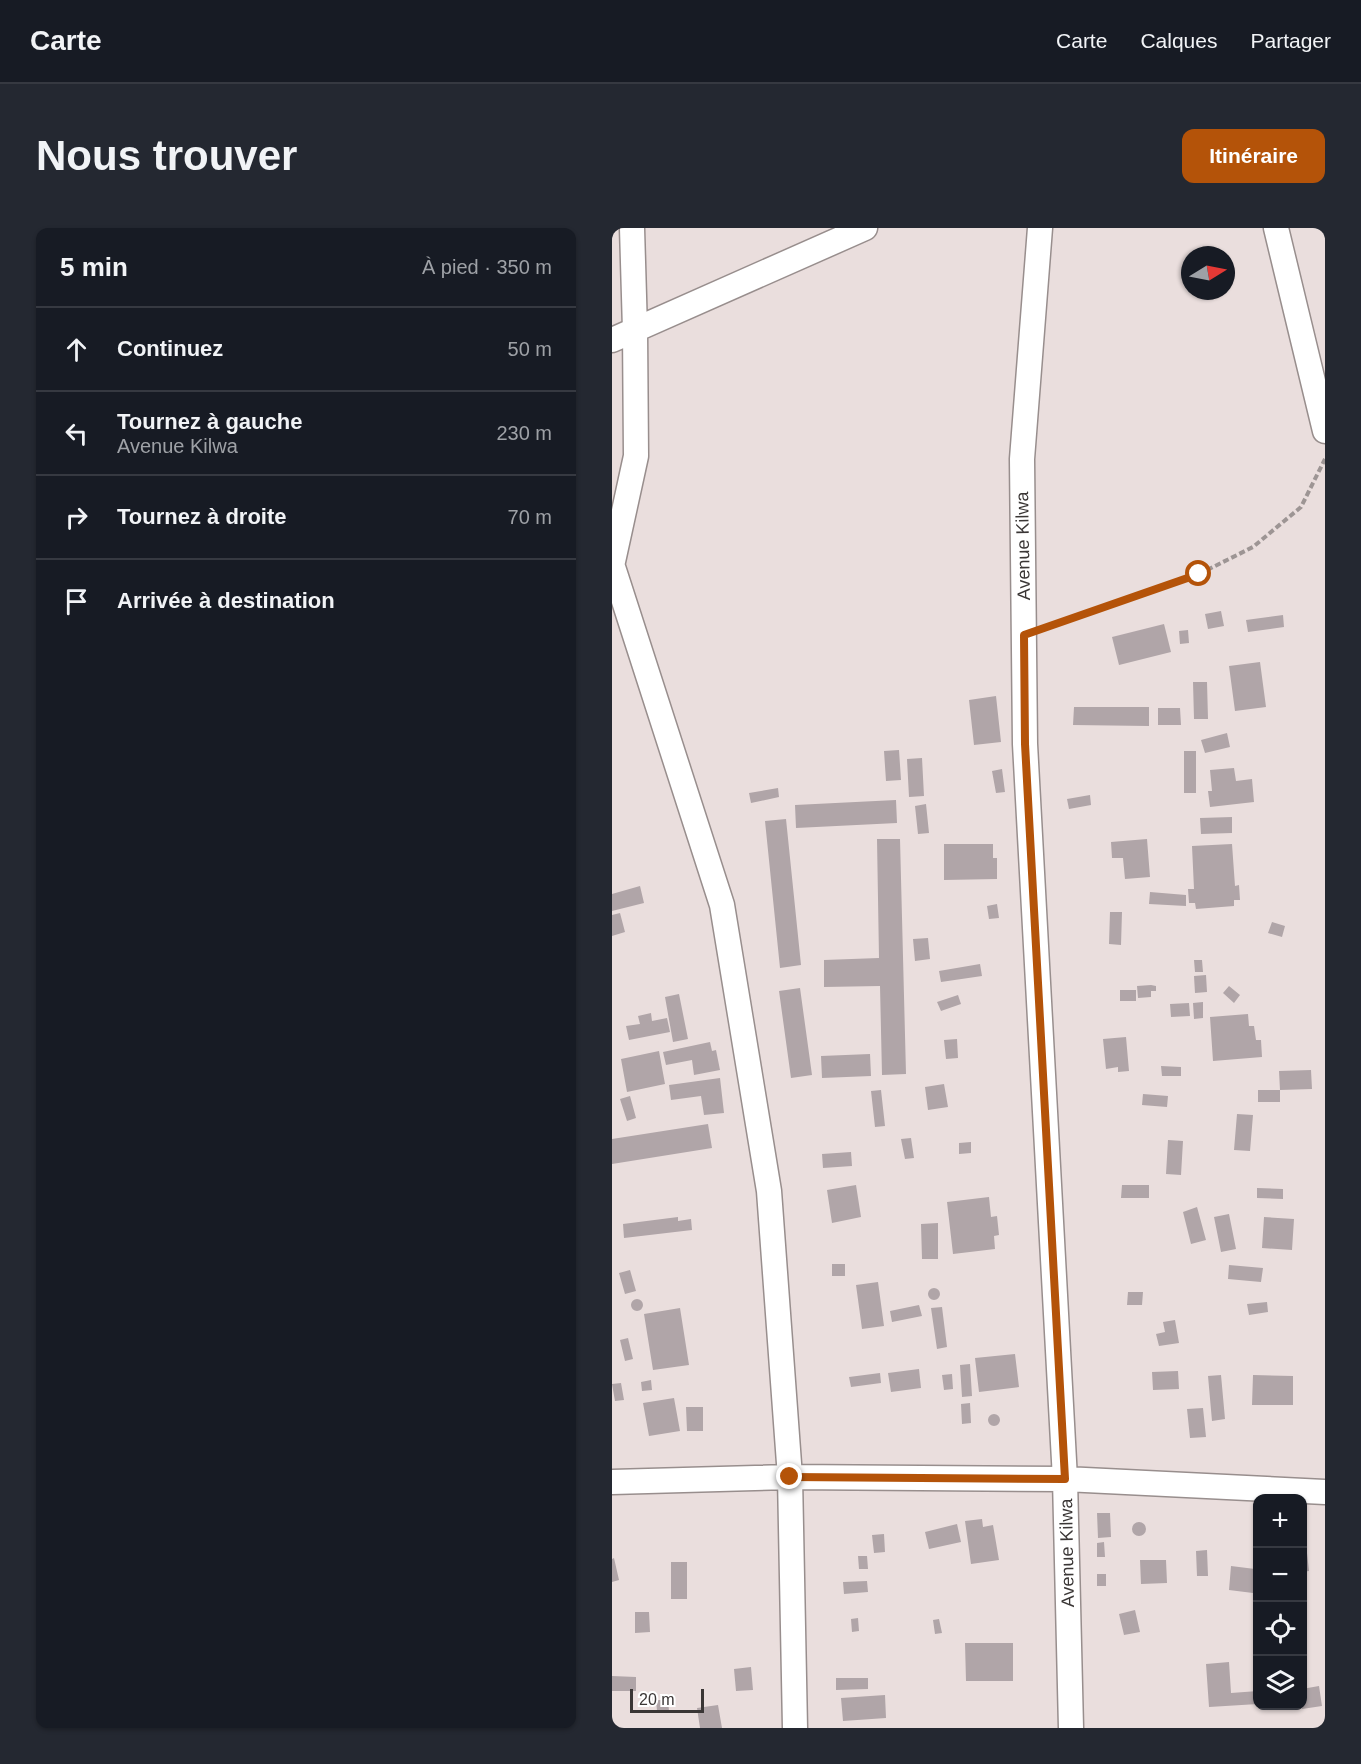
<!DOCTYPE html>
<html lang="fr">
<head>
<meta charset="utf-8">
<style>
	body { margin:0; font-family:Helvetica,sans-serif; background:#242831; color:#f1f3f6 }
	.controls { position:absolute; right:18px; bottom:18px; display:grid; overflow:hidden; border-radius:12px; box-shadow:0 2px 4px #0004 }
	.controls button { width:54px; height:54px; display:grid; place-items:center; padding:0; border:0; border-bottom:2px solid #363941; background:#171b24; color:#f1f3f6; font:30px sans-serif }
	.compass { position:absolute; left:569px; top:18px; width:54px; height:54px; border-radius:50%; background:#171b24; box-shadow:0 2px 4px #0004; rotate:80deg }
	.scale { position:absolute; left:18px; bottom:15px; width:74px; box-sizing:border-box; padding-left:6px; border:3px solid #3a3635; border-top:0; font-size:16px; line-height:21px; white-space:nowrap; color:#3a3635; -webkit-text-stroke:4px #fff; paint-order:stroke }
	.stop { position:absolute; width:18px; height:18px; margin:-14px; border:4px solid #b45309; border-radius:50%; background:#fff }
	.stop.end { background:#b45309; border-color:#fff; box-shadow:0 2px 6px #0008 }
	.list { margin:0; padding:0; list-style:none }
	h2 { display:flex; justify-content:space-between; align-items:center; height:78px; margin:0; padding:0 24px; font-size:26px }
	h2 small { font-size:20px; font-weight:400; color:#9ea1a6 }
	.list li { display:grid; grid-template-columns:39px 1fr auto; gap:18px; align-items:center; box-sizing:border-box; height:84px; padding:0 24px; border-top:2px solid #363941 }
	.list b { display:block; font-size:22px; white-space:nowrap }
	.list p { margin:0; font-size:20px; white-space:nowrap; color:#9ea1a6 }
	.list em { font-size:20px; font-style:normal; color:#9ea1a6 }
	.icon { flex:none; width:33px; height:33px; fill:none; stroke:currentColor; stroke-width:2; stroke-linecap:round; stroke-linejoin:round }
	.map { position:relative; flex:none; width:713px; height:1500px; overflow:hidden; border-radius:12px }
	header { display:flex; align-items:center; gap:36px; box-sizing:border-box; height:84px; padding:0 30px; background:#171b24; border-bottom:2px solid #363941 }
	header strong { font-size:28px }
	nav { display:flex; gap:33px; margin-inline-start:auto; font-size:21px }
	.intro { display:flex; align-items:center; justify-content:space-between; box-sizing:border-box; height:144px; padding:0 36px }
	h1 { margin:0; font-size:42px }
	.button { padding:15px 27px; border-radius:12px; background:#b45309; color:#fff; font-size:21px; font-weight:700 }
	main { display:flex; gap:36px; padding:0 36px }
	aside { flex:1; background:#171b24; border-radius:12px; box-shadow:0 2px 4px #0004 }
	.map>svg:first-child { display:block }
</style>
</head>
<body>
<header>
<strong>Carte</strong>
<nav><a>Carte</a><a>Calques</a><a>Partager</a></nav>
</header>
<div class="intro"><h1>Nous trouver</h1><a class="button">Itinéraire</a></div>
<main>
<aside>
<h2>5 min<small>À pied · 350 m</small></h2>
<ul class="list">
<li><svg class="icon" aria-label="ahead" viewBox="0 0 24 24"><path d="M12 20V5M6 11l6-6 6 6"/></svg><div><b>Continuez</b></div><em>50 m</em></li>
<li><svg class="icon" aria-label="left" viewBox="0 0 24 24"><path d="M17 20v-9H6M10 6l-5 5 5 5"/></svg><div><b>Tournez à gauche</b><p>Avenue Kilwa</p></div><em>230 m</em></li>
<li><svg class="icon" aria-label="right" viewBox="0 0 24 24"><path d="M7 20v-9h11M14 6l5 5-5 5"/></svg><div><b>Tournez à droite</b></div><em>70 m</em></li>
<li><svg class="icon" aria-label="arrive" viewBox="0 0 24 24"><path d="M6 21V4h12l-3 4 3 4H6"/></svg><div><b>Arrivée à destination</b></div></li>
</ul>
</aside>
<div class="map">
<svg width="713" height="1500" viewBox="0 0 713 1500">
	<rect width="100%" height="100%" fill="#eadedd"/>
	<!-- building -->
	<path fill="#b0a5a8" d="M609,383l3,15 -16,3 -3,-15z
		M671,387l1,12 -36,5 -2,-12z
		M552,396l7,28 -52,13 -7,-28z
		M576,402l1,13 -9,1 -1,-13z
		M648,434l6,45 -31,4 -6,-45z
		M581,454h14l1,37h-14z
		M384,468l5,46 -27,3 -5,-45z
		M462,479h75v19l-76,-1z
		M546,480h22l1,17h-23z
		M615,505l3,14 -25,6 -4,-13z
		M287,522l2,30 -15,1 -2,-30z
		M572,523h12v42h-12z
		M310,530l2,38 -15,1 -2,-38z
		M622,540l2,13 16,-2 2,23 -44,5 -2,-16h4l-2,-21z
		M390,541l3,23 -9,1 -4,-22z
		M166,560l1,9 -28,6 -2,-10z
		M478,567l1,10 -22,4 -2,-10z
		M284,572l1,23 -101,5 -1,-23z
		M314,576l3,29 -11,1 -3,-28z
		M620,589v16l-31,1 -1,-16z
		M174,591l15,146 -21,3 -15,-147z
		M265,611h23l6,235 -24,1 -2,-89 -56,1v-27l55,-2z
		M535,611l3,38 -25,2 -2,-21h-11l-1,-16z
		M332,616h49v14h4v21l-53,1z
		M620,616l3,42 4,-1 1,15h-6v6l-38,3 -1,-6h-6l-1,-14h6l-2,-43z
		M28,658l4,17 -32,8v-17z
		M538,664l36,3v11l-37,-2z
		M385,676l2,14 -10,1 -2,-13z
		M498,684h12l-1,33 -12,-1z
		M8,685l5,19 -13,4v-21z
		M660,694l13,4 -3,11 -14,-4z
		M316,710l2,21 -15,2 -2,-22z
		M582,732h8l1,12h-8z
		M368,736l2,12 -41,6 -2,-11z
		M594,747l1,17 -12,1 -1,-17z
		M539,757l5,1v5h-5v6l-13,1 -1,-12z
		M617,758l11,9 -6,8 -11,-10z
		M188,760l12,87 -21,3 -12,-87z
		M508,762h16v11h-16z
		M67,766l9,45 -15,3 -8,-45z
		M346,767l3,9 -20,7 -4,-9z
		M591,774v16l-9,1 -1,-16z
		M577,775l1,13 -19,1 -1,-13z
		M39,785l1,8 15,-3 3,14 -41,8 -3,-14 14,-2 -2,-8z
		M636,786l1,12h5l2,14h5l1,17 -49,4 -3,-44z
		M514,809l3,34 -11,1v-5l-12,2 -3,-30z
		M345,811l1,19 -12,1 -2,-19z
		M98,814l2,9 4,-1 4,20 -26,5 -2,-15 -26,5 -3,-13z
		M47,823l6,33 -38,8 -6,-33z
		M258,826l1,22 -49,2 -1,-22z
		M549,838l20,1v9h-19z
		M699,842l1,19 -32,1v12h-22v-12h22l-1,-19z
		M108,850l4,35 -20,2 -3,-19 -30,4 -2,-15z
		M332,856l4,23 -20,3 -3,-23z
		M269,862l4,36 -10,1 -4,-36z
		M531,866l25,2 -1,11 -25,-2z
		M18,868l6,22 -9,3 -7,-22z
		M625,886l16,1 -3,36 -16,-1z
		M96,896l4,24 -100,16v-25z
		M299,910l3,20 -9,1 -4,-20z
		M556,912l15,1 -2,34 -15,-1z
		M359,914v11l-12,1v-11z
		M239,924l1,14 -29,2 -1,-14z
		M244,957l5,32 -29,6 -5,-33z
		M510,957h27v13h-28z
		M645,960l26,1v10l-26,-1z
		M377,969l2,20 6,-1 2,19 -5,1 1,13 -42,5 -6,-52z
		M585,979l9,33 -15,4 -8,-32z
		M617,986l7,35 -15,3 -7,-35z
		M66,989v4l13,-2 1,11 -68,8 -1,-14z
		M652,989l30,2 -2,31 -30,-2z
		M326,995v36h-16l-1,-35z
		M220,1036h13v12h-13z
		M617,1037l34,3 -2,14 -33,-3z
		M18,1042l6,21 -11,3 -6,-21z
		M266,1054l6,44 -22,3 -6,-44z
		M316 1066a6 6 0 1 1 12 0a6 6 0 1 1-12 0Z
		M516,1064h15l-1,13h-15z
		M19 1077a6 6 0 1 1 12 0a6 6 0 1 1-12 0Z
		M655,1074l1,10 -19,3 -2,-11z
		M307,1077l3,11 -30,6 -2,-11z
		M330,1079l5,40 -10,2 -6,-41z
		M68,1080l9,57 -36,5 -9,-56z
		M563,1092l4,23 -20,3 -3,-12 9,-2 -2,-10z
		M16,1110l5,21 -8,2 -5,-21z
		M403,1126l4,33 -40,5 -4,-34z
		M358,1136l2,32 -10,1 -2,-32z
		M307,1141l2,19 -30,4 -3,-19z
		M566,1143l1,18 -26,1 -1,-18z
		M268,1145l1,10 -30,4 -2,-10z
		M340,1146l1,15 -9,1 -2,-15z
		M609,1147l4,44 -13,2 -4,-45z
		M641,1147l40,1v29h-41z
		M39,1152l1,10 -10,1 -1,-9z
		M9,1155l3,17 -9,1 -3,-17z
		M62,1170l6,33 -31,5 -6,-33z
		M358,1175l1,20 -9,1 -1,-20z
		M74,1179h17v24h-16z
		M591,1180l3,29 -16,1 -3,-29z
		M376 1192a6 6 0 1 1 12 0a6 6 0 1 1-12 0Z
		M485,1285h13l1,24 -13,1z
		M370,1291l1,8 10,-2 6,35 -28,4 -6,-43z
		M520 1301a7 7 0 1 1 14 0a7 7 0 1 1-14 0Z
		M345,1296l4,18 -32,7 -4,-17z
		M272,1306l1,18 -11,1 -2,-18z
		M492,1314l1,15h-8v-14z
		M690,1316h4l3,27 -7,1z
		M595,1322l1,26h-11l-1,-25z
		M246,1328h9l1,13h-9z
		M2,1330l5,22 -7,2v-23z
		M528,1332h26l1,23 -26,1z
		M59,1334h16v37h-16z
		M619,1338l24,3 -2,24 -24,-3z
		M485,1346h9v12h-9z
		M255,1353l1,11 -24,2 -1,-12z
		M523,1382l5,22 -16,3 -5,-21z
		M23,1384h14l1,20 -15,1z
		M246,1390l1,13 -7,1 -1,-13z
		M327,1391l3,14 -7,1 -2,-14z
		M353,1415h48v38h-47z
		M617,1434l2,31 27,-2v13l-49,3 -3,-43z
		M139,1439l2,23 -17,1 -2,-22z
		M0,1448l24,1v14h-24z
		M224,1450h32v11l-32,1z
		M707,1458l3,20 -20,3v-20z
		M273,1467l1,23 -43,3 -2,-23z
		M44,1472h12l1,11h-12z
		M106,1477l4,23h-22l-3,-20z"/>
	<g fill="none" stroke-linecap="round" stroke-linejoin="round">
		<defs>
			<path id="minor" d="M428,0l-18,231 3,285 40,735 6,249
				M664,0l49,203
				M0,112l253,-112
				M0,336l110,341 47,286 21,286 5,251
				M0,338l24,-110 -1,-126 -3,-102
				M0,1254l178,-5 275,2 260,13"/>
		</defs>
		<!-- minor casing -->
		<use href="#minor" stroke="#988e8d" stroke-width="27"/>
		<!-- path -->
		<path stroke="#9d9594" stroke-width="4" stroke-dasharray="6 3" stroke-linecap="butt" d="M434,399l153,-53 54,-27 48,-40 24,-48"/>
		<!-- minor -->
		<use href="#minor" stroke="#fff" stroke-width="24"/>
	</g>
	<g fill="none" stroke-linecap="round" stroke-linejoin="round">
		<!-- route -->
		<path stroke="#b45309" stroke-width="8" d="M178,1249l275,2 -40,-735 -1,-109 175,-61"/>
	</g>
	<g text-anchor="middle" stroke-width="4.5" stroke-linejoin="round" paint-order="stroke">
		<!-- street labels -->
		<g font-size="18" fill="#3a3635" stroke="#fff">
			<text transform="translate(411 318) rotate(-91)" y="6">Avenue Kilwa</text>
			<text transform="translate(455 1325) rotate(-91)" y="6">Avenue Kilwa</text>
		</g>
	</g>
</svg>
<div class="controls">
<button>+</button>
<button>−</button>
<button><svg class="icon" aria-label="locate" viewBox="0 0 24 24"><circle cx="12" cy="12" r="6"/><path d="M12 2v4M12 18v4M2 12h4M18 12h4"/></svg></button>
<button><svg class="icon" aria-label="layers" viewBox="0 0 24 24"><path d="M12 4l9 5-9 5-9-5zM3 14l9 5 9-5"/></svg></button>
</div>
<svg class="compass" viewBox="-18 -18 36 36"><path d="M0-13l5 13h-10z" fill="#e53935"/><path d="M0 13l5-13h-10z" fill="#9ea1a6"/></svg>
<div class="scale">20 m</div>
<div class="stop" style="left:587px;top:346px"></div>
<div class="stop end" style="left:178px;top:1249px"></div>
</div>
</main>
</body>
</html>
